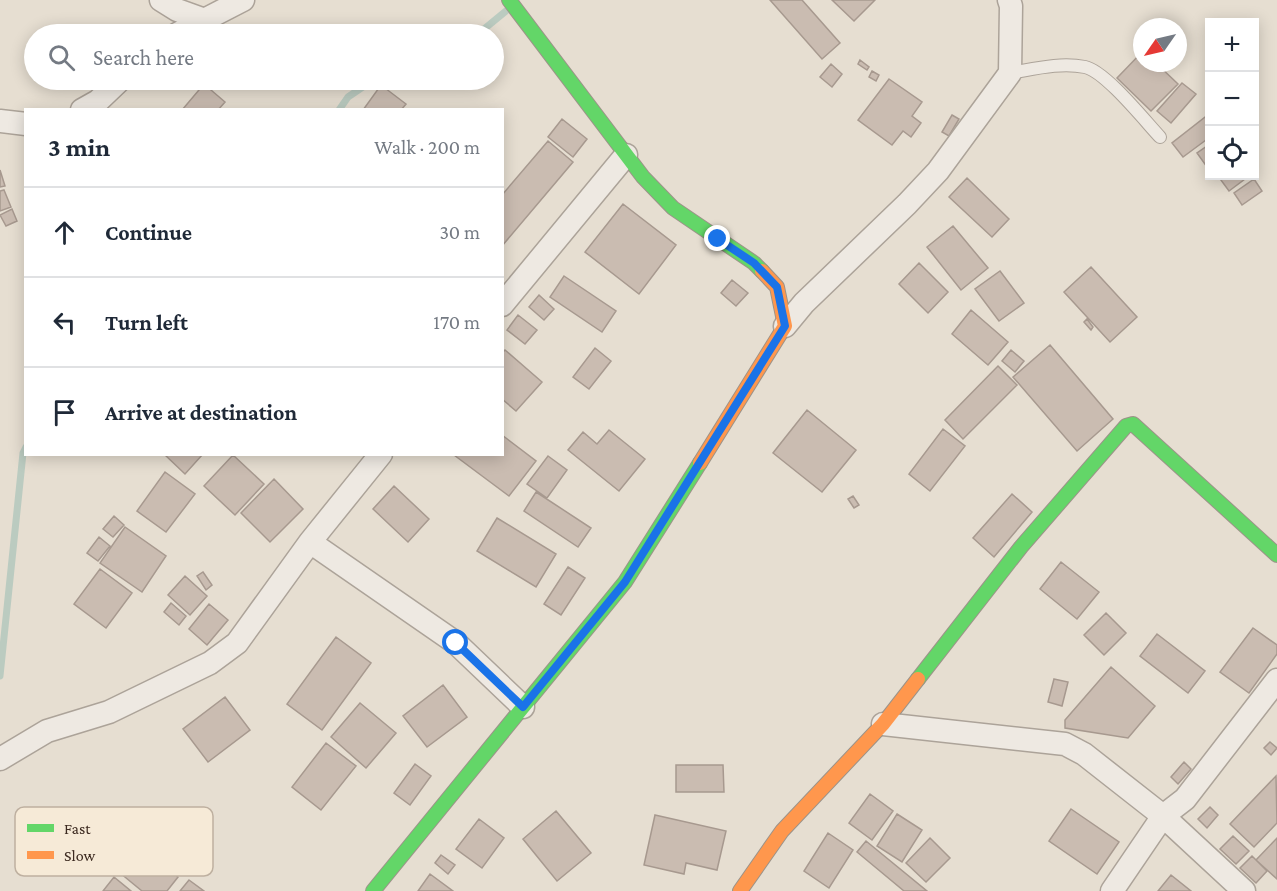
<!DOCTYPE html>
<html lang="en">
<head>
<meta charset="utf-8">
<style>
	body { margin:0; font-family:"Crimson Pro",serif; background:#f2f2f3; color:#1f2937 }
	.controls { position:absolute; right:18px; top:18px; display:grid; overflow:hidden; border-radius:0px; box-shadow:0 3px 15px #0003 }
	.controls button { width:54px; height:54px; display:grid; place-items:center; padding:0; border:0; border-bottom:2px solid #e0e1e3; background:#fff; color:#1f2937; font:30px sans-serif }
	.compass { position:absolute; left:1133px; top:18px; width:54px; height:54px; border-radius:50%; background:#fff; box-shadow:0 3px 15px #0003; rotate:236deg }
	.stop { position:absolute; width:18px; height:18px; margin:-14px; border:4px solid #1a73e8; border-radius:50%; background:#fff }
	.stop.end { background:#1a73e8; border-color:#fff; box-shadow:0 2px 6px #0008 }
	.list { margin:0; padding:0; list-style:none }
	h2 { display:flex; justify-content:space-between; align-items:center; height:78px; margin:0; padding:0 24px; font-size:26px }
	h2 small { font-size:20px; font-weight:400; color:#747a83 }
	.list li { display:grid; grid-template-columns:39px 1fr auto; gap:18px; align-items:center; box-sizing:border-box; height:90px; padding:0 24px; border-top:2px solid #e0e1e3 }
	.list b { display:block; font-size:22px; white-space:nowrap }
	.list em { font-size:20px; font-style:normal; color:#747a83 }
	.icon { flex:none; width:33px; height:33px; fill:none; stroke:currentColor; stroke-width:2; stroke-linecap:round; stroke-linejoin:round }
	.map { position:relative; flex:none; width:1277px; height:891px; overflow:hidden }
	.search { position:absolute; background:#fff; box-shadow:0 3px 15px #0003; left:24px; top:24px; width:480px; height:66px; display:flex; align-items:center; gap:15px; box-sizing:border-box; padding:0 21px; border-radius:33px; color:#747a83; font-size:22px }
	.panel { position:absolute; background:#fff; box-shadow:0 3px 15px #0003; left:24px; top:108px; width:480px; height:348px; border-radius:0px }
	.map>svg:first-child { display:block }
</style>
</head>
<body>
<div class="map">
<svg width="1277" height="891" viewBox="0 0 1277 891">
	<rect width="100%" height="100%" fill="#e6ded1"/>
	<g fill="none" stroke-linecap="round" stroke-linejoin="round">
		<!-- stream -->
		<path stroke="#bbcbc0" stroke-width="7" d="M478,34l28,-23
			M339,110l9,-13 25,-17
			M0,676l23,-223 3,-6"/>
	</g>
	<!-- building -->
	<path fill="#cabcb1" stroke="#a7998f" stroke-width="1.5" d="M770,0h32l38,43 -18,16z
		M832,0h43l-21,21z
		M1142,52v11h14l22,21 -27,27 -34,-33z
		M860,60l9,7 -2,3 -9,-6z
		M831,64l11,10 -10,13 -12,-10z
		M872,71l7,4 -3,6 -7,-4z
		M889,79l33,23 -10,14 9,7 -10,14 -8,-6 -11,14 -34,-25z
		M1182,83l14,11 -25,29 -14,-12z
		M204,84l21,18 -7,8h-36z
		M381,85l25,19 -5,6h-38z
		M1209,114l1,23 -27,20 -11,-14z
		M952,115l7,4 -10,17 -7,-4z
		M562,119l25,20 -14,18 -25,-20z
		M548,141l25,21 -71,84v-51z
		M1210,144v21l-3,2 -10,-14z
		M0,170l5,16 -5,1z
		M1218,176h31l-20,15z
		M967,178l42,41 -17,18 -43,-40z
		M1254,179l8,12 -20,14 -8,-12z
		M4,190l7,17 -11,4v-20z
		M623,204l53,41 -37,49 -54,-42z
		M12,209l5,12 -11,5 -6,-11z
		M953,226l35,42 -27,22 -34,-43z
		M919,263l29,29 -20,21 -29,-29z
		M1091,267l46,50 -27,25 -46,-50z
		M1000,271l24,32 -25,18 -24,-32z
		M564,276l52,35 -14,21 -52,-35z
		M732,280l16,13 -12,13 -15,-13z
		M539,295l15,14 -10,11 -15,-13z
		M971,310l37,32 -20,23 -36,-31z
		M518,315l19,15 -12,14 -18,-14z
		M1087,319l6,8 -2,3 -7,-8z
		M1050,345l63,74 -36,32 -64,-74z
		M595,348l16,13 -22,28 -16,-12z
		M505,350l37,32 -26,29 -14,-12v-46z
		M1011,350l13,11 -9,11 -13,-11z
		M998,366l19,19 -54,54 -18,-19z
		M807,410l49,40 -34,42 -49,-39z
		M943,429l22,17 -35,45 -21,-17z
		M609,430l36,29 -26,32 -51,-41 15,-18 14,12z
		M502,435l34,26 -27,35 -55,-41 48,-1z
		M164,454h39l-18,20z
		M233,455l31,29 -29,31 -31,-29z
		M548,456l19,14 -20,28 -20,-14z
		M165,472l30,22 -29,38 -29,-21z
		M274,479l29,30 -33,33 -29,-29z
		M394,486l35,33 -21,23 -35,-33z
		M536,492l55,36 -13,19 -54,-36z
		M1012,494l20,18 -38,45 -21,-19z
		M853,496l6,9 -5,3 -6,-9z
		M114,516l10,9 -11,12 -10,-8z
		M497,518l59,36 -20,33 -59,-36z
		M125,527l41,29 -24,36 -42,-29z
		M99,537l11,9 -12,15 -11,-8z
		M1061,562l38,30 -22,27 -37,-30z
		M568,567l17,11 -24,37 -17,-11z
		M100,569l32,24 -26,35 -32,-24z
		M203,572l9,13 -6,5 -9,-14z
		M185,576l22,20 -17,19 -22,-20z
		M171,603l15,13 -7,9 -15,-13z
		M209,604l19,16 -21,25 -18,-16z
		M1106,613l20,20 -22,22 -20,-20z
		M1253,628l24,17v9l-28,39 -29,-21z
		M1157,634l48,37 -17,22 -48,-37z
		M336,637l35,26 -49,67 -35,-26z
		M1111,667l44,39 -27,32 -63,-10v-8z
		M1054,679l14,3 -6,24 -14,-4z
		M443,685l24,32 -40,30 -24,-31z
		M225,697l25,33 -42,32 -25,-33z
		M360,703l36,30 -30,35 -35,-31z
		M1270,742l7,6 -6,7 -7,-7z
		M326,743l30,23 -35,44 -29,-23z
		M1184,762l7,7 -13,15 -7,-7z
		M415,764l16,12 -21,29 -16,-12z
		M676,765h47l1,27h-48z
		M1276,776l1,47 -23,24 -24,-23z
		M870,794l23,17 -21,29 -23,-17z
		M1210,807l8,8 -11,13 -9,-9z
		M1071,809l48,33 -22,32 -48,-33z
		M556,811l35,42 -34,28 -34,-42z
		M897,814l25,16 -20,32 -25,-16z
		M655,815l71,16 -9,39 -31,-7 -2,11 -40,-9z
		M479,819l25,19 -22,30 -26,-19z
		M828,833l25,17 -24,38 -25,-17z
		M1233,836l16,15 -13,13 -16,-15z
		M930,838l20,20 -24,24 -20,-19z
		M1277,838v41l-21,-19z
		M866,841l61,50h-23l-47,-39z
		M142,847l36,30 -11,14h-25l-22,-18z
		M441,855l14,10 -7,9 -13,-11z
		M1252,856l15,15 -11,12 -16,-15z
		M430,874l23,17h-35z
		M1171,875l20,16h-33z
		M114,877l17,14h-28z
		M189,880l15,11h-24z"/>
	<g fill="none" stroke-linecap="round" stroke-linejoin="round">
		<defs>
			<path id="lane" d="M1010,73c24,-4 50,-11 75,-6 20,4 60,54 75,70"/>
			<path id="street" d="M161,0l16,10 28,10
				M177,34l66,-34
				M82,110l16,-9 22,-21
				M0,121l26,3
				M502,305l124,-150
				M785,326l19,-23 103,-99 31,-33 72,-98 1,-67 -2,-6
				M310,542l146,101 67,64
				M883,724l182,20 19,10 79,62 81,75
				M0,759l47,-28 62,-19 101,-49 27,-20 73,-101 71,-88
				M1112,891l51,-75 22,-17 92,-119"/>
			<path id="fast" d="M509,0l134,177 30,31 81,55 8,8
				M918,679l103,-132 105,-121 7,-2 144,131
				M373,891l252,-309 75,-119"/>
			<path id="slow" d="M700,463l85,-137 -8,-39 -15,-16
				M740,891l42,-60 101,-107 35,-45"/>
		</defs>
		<!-- lane casing -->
		<use href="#lane" stroke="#aca399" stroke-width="14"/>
		<!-- street casing -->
		<use href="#street" stroke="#aca399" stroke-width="25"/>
		<!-- fast casing -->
		<use href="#fast" stroke="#9c9389" stroke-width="16"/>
		<!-- slow casing -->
		<use href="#slow" stroke="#9c9389" stroke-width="16"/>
		<!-- lane -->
		<use href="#lane" stroke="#eee9e2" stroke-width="12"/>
		<!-- street -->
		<use href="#street" stroke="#eee9e2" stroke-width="22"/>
		<!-- fast -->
		<use href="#fast" stroke="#63d668" stroke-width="14"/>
		<!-- slow -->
		<use href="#slow" stroke="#ff974d" stroke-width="14"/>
	</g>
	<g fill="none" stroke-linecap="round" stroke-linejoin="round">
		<!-- route -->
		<path stroke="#1a73e8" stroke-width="8" d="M456,643l67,64 102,-125 160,-256 -8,-39 -23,-24 -36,-24"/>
	</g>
	<!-- legend -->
	<rect x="15" y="807" width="198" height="69" rx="9" fill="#f6ead7" stroke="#beb0a0" stroke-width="1.5"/>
	<rect x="27" y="824" width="27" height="8" fill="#63d668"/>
	<rect x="27" y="851" width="27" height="8" fill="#ff974d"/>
	<g font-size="16" fill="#3c2a20">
		<text x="64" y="834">Fast</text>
		<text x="64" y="861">Slow</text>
	</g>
</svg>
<div class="controls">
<button>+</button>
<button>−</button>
<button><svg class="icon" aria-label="locate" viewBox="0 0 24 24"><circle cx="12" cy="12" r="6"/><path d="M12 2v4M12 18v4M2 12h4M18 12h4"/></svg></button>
</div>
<svg class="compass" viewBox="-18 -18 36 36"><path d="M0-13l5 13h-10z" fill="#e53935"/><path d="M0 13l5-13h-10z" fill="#747a83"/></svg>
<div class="stop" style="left:456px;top:643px"></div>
<div class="stop end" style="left:718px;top:239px"></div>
<div class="search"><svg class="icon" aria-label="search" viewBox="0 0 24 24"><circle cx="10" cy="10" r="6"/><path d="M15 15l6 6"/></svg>Search here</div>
<section class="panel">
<h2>3 min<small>Walk · 200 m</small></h2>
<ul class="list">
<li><svg class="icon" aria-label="ahead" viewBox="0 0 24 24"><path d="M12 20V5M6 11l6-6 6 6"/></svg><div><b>Continue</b></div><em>30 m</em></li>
<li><svg class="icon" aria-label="left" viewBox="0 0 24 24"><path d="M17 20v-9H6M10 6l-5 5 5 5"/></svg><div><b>Turn left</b></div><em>170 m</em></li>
<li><svg class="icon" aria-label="arrive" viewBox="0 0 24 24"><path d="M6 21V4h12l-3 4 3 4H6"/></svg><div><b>Arrive at destination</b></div></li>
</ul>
</section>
</div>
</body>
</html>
